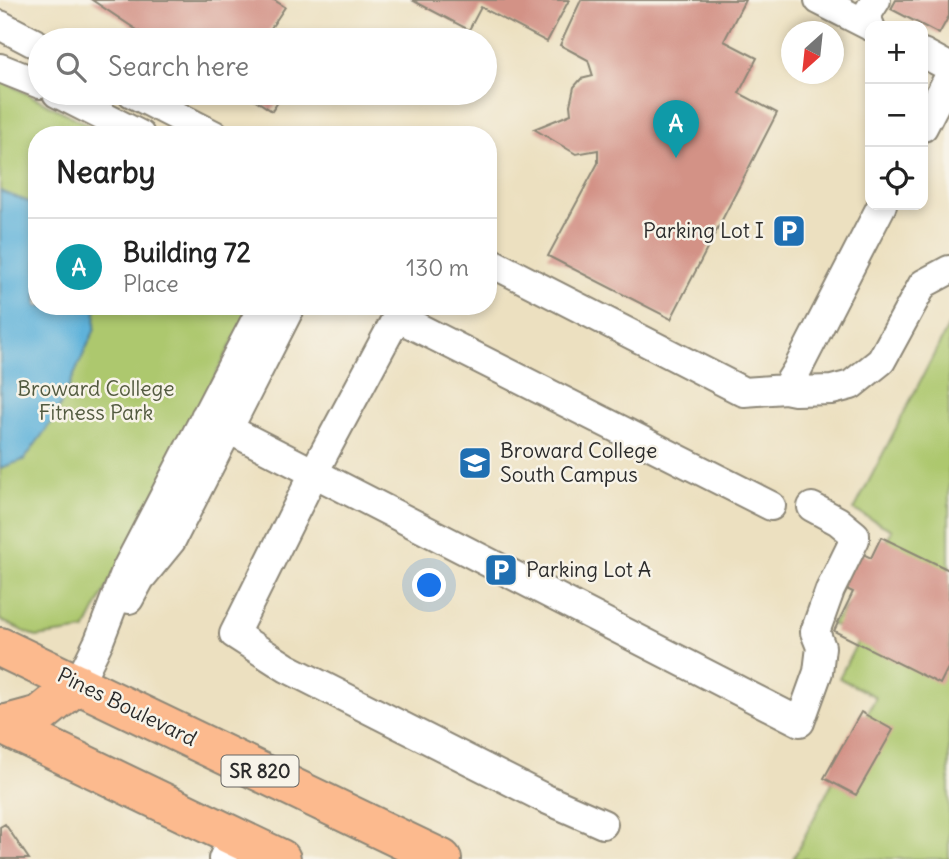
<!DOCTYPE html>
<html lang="en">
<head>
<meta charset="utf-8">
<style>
	body { margin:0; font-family:Delius,sans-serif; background:#f6f6f6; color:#222 }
	.controls { position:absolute; right:21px; top:21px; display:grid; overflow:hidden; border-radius:14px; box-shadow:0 4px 10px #0003 }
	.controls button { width:63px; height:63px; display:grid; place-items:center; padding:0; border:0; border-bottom:2px solid #e0e0e0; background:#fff; color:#222; font:35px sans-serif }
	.compass { position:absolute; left:781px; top:21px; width:63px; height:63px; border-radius:50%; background:#fff; box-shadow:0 4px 10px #0003; rotate:207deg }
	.you { position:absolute; left:430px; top:586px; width:24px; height:24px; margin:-18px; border:5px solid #fff; border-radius:50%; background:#1a73e8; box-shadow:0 0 0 10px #1a73e833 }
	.badge { display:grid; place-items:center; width:46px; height:46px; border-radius:50%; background:#ea580c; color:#fff; font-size:23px; font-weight:700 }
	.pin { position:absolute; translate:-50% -58px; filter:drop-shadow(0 2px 4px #0008) }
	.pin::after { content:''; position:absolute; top:37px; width:24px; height:21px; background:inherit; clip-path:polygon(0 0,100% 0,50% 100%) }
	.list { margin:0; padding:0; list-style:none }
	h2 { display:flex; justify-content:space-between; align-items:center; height:91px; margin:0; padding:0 28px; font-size:30px }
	h2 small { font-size:23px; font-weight:400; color:#767676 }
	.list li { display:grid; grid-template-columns:46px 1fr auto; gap:21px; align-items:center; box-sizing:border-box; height:98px; padding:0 28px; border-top:2px solid #e0e0e0 }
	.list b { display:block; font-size:26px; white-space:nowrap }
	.list p { margin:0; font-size:23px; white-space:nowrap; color:#767676 }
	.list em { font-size:23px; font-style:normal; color:#767676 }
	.icon { flex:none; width:38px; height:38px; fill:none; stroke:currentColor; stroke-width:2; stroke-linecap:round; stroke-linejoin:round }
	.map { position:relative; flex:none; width:949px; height:859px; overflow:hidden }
	.search { position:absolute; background:#fff; box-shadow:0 4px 10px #0003; left:28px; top:28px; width:469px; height:77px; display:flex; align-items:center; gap:18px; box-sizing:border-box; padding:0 24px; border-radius:38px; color:#767676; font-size:26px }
	.panel { position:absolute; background:#fff; box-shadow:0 4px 10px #0003; left:28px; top:126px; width:469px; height:189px; border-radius:28px }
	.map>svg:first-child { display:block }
</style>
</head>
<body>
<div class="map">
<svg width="949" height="859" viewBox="0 0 949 859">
	<rect width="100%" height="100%" fill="#f7f3e8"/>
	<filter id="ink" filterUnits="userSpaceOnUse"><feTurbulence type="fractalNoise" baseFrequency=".0143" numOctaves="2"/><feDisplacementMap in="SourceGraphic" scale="14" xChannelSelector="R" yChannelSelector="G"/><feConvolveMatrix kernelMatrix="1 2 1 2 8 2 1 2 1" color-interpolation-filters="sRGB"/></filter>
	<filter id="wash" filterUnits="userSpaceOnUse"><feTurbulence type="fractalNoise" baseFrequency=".00686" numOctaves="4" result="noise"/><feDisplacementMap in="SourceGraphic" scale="28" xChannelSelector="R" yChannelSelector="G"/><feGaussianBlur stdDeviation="1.57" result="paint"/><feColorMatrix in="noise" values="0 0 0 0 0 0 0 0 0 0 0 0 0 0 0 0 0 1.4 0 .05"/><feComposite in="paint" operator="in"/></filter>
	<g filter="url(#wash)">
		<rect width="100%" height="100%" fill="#ece0c0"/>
		<!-- green -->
		<path fill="#adc86e" stroke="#6c7a4c" stroke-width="2" d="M0,80l108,55h-71v171h214l-166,324 -49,7 -36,-17z
			M949,325v534h-156l83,-162 -37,-19 20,-39 -28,-15 33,-39 28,-55 -38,-20z"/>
		<!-- water -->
		<path fill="#5eb2da" stroke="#446e82" stroke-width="2" d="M0,191l37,14v101h59l-1,23 -40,88 -31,43 -24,8z"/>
		<g id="blocks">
			<!-- building -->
			<path fill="#d39286" d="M92,0h182l11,7 -22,33h-111z
				M412,0h157l-22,42 -66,-35 -12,23z
				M581,0h164l-21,41 33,17 -18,35 38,20 -106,206 -123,-63 50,-93v-13l-22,4 -42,-25 37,-15 -1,-9 4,-18 7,-8 12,-3 -5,-16 -28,-15z
				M896,0h53v16l-10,18 -48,-25z
				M245,93h39l-12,18z
				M881,537l68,33v96l-9,18 -106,-53 19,-39 -15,-7 17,-35 16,8z
				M861,712l32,18 -37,65 -32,-17z
				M5,824l24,35h-29v-32z"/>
		</g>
	</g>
	<g filter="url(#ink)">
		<use href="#blocks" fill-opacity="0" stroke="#8c8676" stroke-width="2"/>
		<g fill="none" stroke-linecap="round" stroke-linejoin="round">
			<defs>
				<path id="minor" d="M819,0l51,26
					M862,22l14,-22
					M0,25l40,21
					M923,53l26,14
					M0,68l40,16
					M57,93l83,42
					M132,93l82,42
					M923,127l26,-50
					M488,261l256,131 41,-3 10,2 37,-1 19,-5 30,-24 42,-77 26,-14
					M785,389l12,-19 85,-165
					M205,417l595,305 18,-50 3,-25 -6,-15 15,-42 25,-51v-4l-17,-14 -26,-14
					M129,599l11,-20 31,-38 120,-235
					M78,684l21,-43 28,-73 136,-262
					M603,824l-57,-25 -259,-131 -53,-34 89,-179 74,-138 374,189
					M223,859l10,-23"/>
				<path id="highway" d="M0,647l442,212
					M0,724l281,135
					M3,725l37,-10 38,-31"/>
			</defs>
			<!-- minor casing -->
			<use href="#minor" stroke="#8c8676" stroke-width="32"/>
			<!-- highway casing -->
			<use href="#highway" stroke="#8c8676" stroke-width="42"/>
			<!-- minor -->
			<use href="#minor" stroke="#fff" stroke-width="28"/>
			<!-- highway -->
			<use href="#highway" stroke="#fcba8e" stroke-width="38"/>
		</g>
	</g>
	<!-- icons -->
	<defs>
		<symbol id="parking-square" viewBox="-11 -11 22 22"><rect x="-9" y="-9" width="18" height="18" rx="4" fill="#1f6fb2" stroke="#f7f3e8"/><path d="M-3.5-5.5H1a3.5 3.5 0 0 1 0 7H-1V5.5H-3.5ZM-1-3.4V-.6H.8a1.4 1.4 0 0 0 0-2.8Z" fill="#fff"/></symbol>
		<symbol id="university-square" viewBox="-11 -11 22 22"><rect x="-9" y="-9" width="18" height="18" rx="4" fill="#1f6fb2" stroke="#f7f3e8"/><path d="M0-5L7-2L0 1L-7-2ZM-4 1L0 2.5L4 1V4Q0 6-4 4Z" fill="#fff"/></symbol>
	</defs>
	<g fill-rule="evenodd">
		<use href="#parking-square" x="770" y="212" width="38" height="38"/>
		<use href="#university-square" x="456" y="444" width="38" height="38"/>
		<use href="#parking-square" x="482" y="551" width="38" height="38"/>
	</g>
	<g text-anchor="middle" stroke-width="5" stroke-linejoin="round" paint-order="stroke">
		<!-- shield labels -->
		<rect fill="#f7f3e8" stroke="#686764" stroke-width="2" x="221.5" y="755.5" width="77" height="31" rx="5"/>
		<g font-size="19" font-weight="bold" fill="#2b2b2b">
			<text x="260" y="778">SR 820</text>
		</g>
		<!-- poi labels -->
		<g font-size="21" fill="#2b2b2b" stroke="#f7f3e8" text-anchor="start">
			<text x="764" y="238" text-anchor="end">Parking Lot I</text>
			<text x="500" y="458">Broward College<tspan x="500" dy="24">South Campus</tspan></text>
			<text x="526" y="577">Parking Lot A</text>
		</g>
		<!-- park labels -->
		<g font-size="21" fill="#525a3f" stroke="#f7f3e8">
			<text x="96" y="396">Broward College<tspan x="96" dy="24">Fitness Park</tspan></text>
		</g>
		<!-- street labels -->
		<g font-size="21" fill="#2b2b2b" stroke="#f7f3e8">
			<text transform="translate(127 707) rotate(26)" y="7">Pines Boulevard</text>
		</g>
	</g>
</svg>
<div class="controls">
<button>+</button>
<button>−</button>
<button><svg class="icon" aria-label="locate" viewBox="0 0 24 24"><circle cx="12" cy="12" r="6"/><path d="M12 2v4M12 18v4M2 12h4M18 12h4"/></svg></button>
</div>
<svg class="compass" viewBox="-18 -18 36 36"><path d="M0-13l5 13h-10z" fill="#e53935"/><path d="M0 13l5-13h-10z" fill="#767676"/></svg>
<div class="you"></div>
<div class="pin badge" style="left:676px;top:158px;background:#0f9aa8">A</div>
<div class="search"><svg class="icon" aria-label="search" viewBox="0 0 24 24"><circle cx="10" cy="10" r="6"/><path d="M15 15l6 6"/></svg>Search here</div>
<section class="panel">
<h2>Nearby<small></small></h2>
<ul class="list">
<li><span class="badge" style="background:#0f9aa8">A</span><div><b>Building 72</b><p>Place</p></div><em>130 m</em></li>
</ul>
</section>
</div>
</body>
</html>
